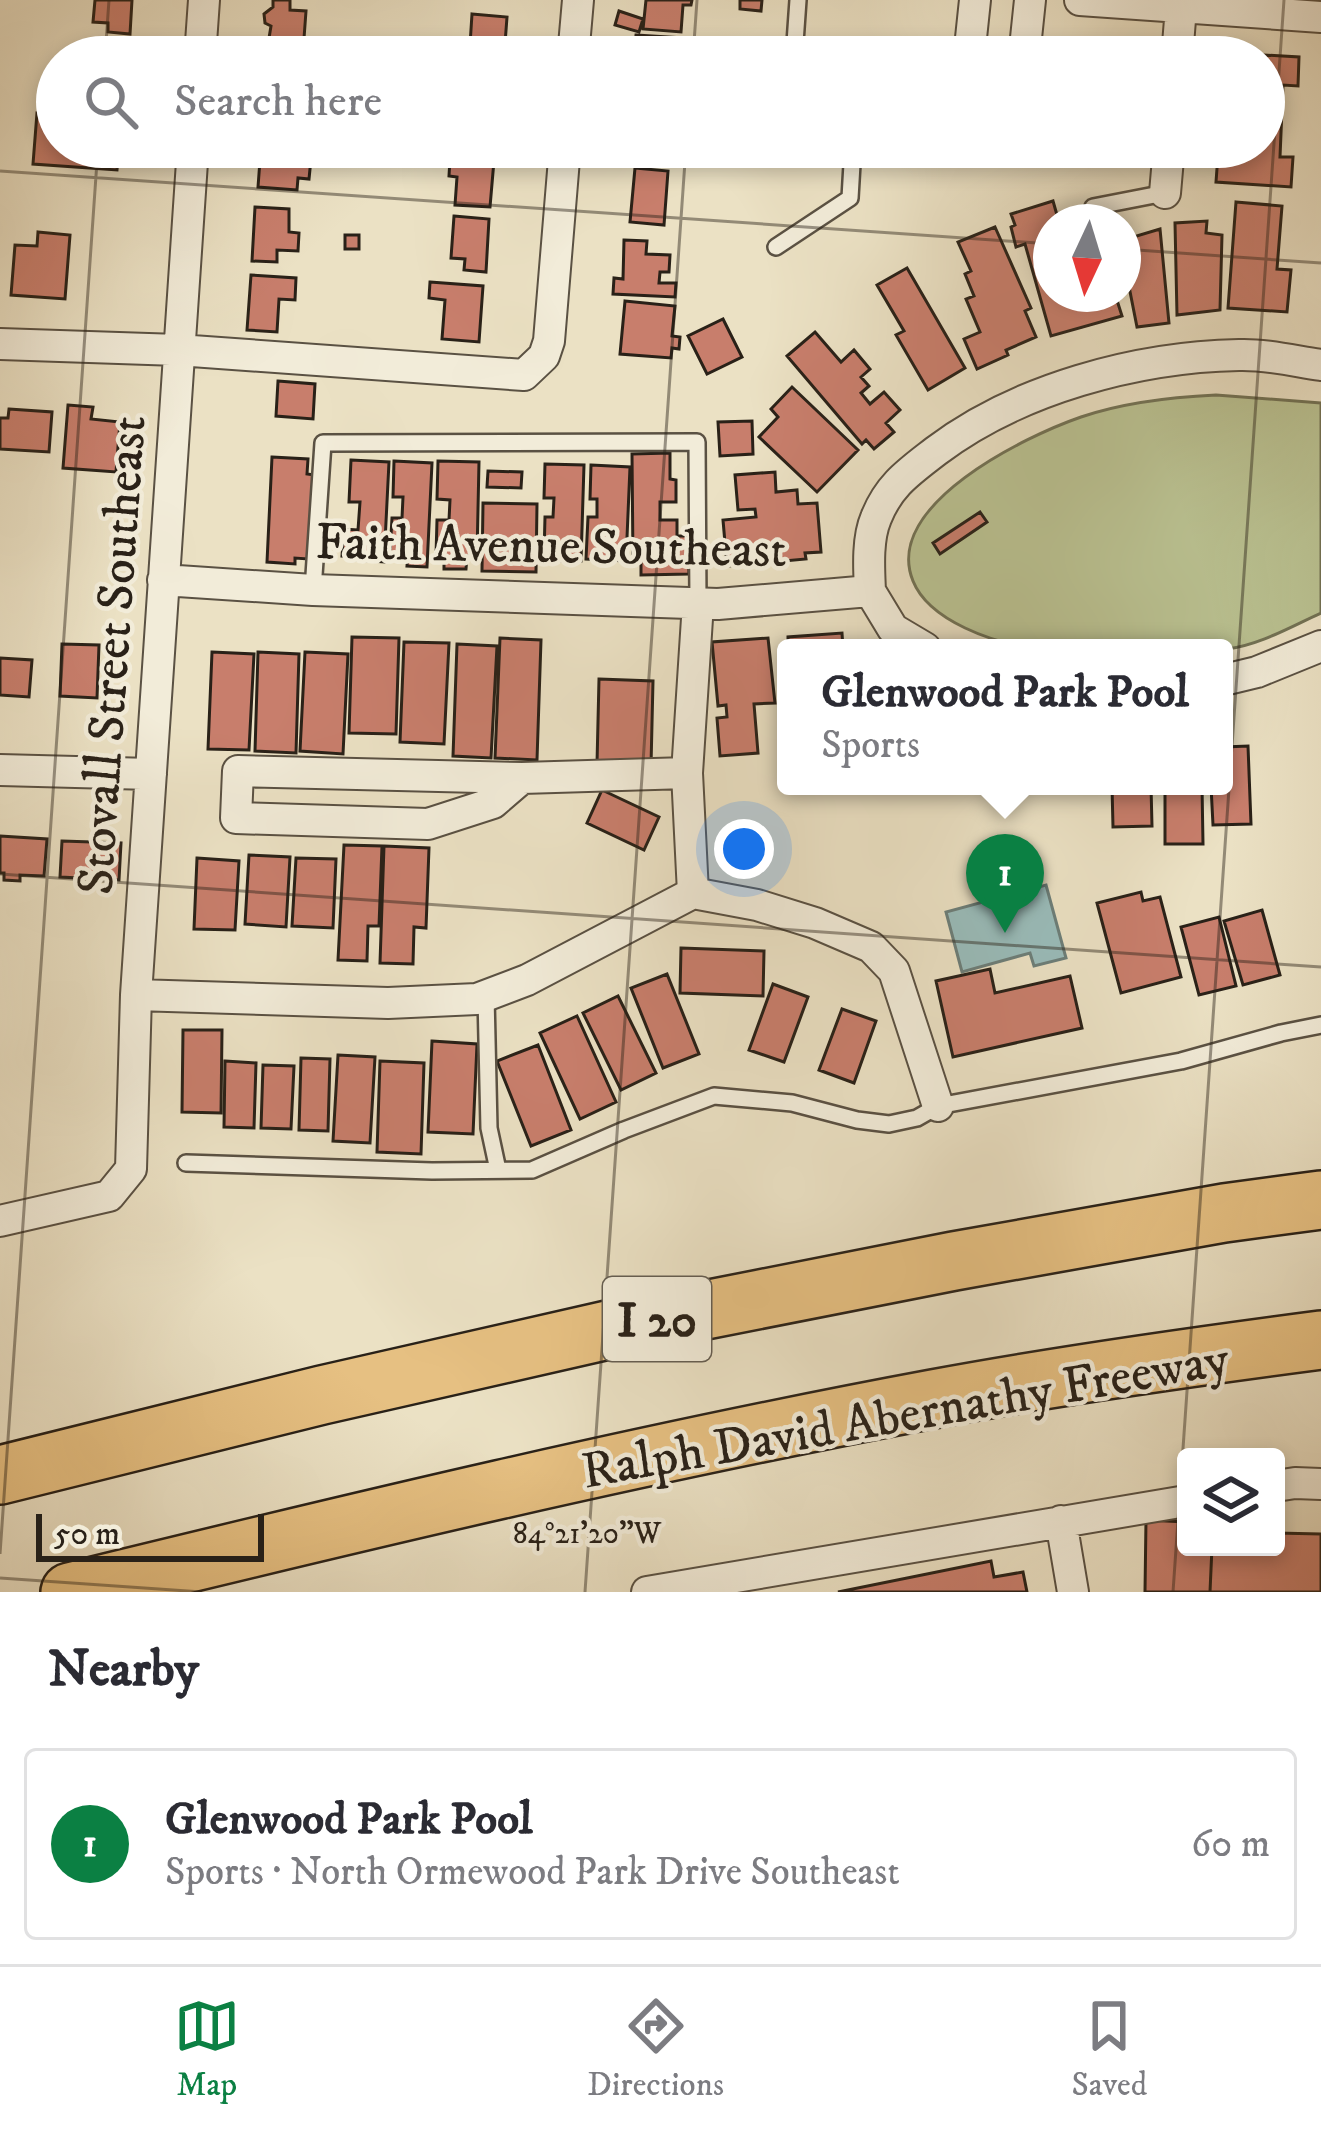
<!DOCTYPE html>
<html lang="en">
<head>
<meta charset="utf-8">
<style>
	body { margin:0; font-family:"IM FELL DW Pica",serif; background:#f2f2f3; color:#2b2b33 }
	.controls { position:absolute; right:36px; bottom:36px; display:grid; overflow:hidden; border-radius:12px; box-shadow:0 6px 18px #0003 }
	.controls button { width:108px; height:108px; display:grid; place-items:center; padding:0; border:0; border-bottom:3px solid #e1e1e2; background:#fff; color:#2b2b33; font:60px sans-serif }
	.compass { position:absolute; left:1033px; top:204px; width:108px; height:108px; border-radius:50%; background:#fff; box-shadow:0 6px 18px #0003; rotate:184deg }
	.scale { position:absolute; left:36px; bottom:30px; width:228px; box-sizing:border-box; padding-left:12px; border:6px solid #292118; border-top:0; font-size:33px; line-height:42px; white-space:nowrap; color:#292118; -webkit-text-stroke:9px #f2ecd9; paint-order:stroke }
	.you { position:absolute; left:744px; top:849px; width:42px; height:42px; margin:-30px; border:9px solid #fff; border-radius:50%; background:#1a73e8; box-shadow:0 0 0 18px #1a73e833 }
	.badge { display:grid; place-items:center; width:78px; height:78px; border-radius:50%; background:#0b8043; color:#fff; font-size:39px; font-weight:700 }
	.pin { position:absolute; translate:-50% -99px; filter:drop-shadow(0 3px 6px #0008) }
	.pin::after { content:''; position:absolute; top:63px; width:42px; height:36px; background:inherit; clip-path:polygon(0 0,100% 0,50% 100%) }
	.popup { position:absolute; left:777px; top:639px; width:456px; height:156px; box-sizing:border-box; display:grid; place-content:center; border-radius:12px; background:#fff; filter:drop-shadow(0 3px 9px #0005); font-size:39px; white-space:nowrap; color:#7c7c81 }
	.popup b { font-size:45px; color:#2b2b33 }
	.popup::after { content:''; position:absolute; left:50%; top:100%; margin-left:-24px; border:24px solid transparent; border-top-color:#fff }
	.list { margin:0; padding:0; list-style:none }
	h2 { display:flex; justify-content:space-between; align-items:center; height:156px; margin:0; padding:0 48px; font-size:51px }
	h2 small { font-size:39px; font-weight:400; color:#7c7c81 }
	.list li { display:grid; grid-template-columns:78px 1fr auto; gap:36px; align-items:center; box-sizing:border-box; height:192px; margin:0 24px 24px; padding:0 24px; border:3px solid #e1e1e2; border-radius:12px }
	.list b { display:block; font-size:45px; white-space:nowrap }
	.list p { margin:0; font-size:39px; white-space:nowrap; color:#7c7c81 }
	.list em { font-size:39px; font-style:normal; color:#7c7c81 }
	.icon { flex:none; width:66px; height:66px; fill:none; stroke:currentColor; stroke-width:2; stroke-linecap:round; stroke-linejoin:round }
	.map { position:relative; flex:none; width:1321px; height:1592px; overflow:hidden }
	.search { position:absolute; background:#fff; box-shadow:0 6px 18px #0003; left:36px; right:36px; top:36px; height:132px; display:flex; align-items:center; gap:30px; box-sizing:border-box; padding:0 42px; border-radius:66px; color:#7c7c81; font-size:45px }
	.sheet { height:372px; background:#fff }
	nav { display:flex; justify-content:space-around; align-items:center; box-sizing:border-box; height:168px; border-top:3px solid #e1e1e2; background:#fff; font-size:33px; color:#7c7c81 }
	nav a { display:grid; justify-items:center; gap:6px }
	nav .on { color:#0b8043 }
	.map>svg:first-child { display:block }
</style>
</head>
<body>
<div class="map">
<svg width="1321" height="1592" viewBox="0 0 1321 1592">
	<rect width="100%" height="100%" fill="#ebe1c4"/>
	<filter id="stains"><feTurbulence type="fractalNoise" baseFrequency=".00167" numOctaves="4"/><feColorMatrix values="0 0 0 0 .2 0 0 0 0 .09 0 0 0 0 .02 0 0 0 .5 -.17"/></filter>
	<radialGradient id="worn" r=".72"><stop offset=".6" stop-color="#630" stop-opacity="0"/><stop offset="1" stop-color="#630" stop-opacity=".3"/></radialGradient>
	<!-- green -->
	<path fill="#bac292" stroke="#727255" stroke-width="3" d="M1216,395l105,8v210c-29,13 -61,32 -94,36 -23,2 -55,-1 -81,-1 -36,0 -74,3 -110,0 -41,-4 -107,-27 -123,-67 -31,-76 113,-145 168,-164 41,-14 92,-20 135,-22z"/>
	<!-- water -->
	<path fill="#99bcba" stroke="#6c7e79" stroke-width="3" d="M1046,885l20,73 -32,8 -4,-13 -68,19 -16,-60z"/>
	<!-- building -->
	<path fill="#c87e6c" stroke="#292118" stroke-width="3" d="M95,0h37l-2,34 -22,-2v-9l-15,-1z
		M273,0h17v10l16,1 -3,41 -36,-2 4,-24 -6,-3 -1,-9 9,-7z
		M646,0h46l-1,5h-8l-2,27 -38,-3z
		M740,0h22l-1,11 -21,-2z
		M619,11l24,8 -4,13 -24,-7z
		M472,14l35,3 -3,40h-53l1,-13 18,1z
		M636,35l63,4 -1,18h-55v-10h-8z
		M1057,42l92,9v6h-94z
		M737,45l23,3 -1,9h-23z
		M93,50l37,4v3h-38z
		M1228,53l71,4 -1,29 -15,-1 -3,72h13l-2,30 -75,-5 2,-27h-14v-8h60v-90h-37z
		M37,113l20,2v32h62l-2,23 -84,-6z
		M261,147h38l-1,12h13l-2,20 -11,-1 -1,12 -39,-3z
		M476,147l19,2 -5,58 -35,-2 2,-28 -8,-1 1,-17 26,2z
		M636,147h36l-2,16 -35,-3z
		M1046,147h90l-1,18 -90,-8z
		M635,168l33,3 -4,54 -34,-3z
		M1053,201l6,21h-8v72h64l7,22 -71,20 -26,-92 -9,3 -5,-20 4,-2 -4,-11z
		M1236,202l46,4 -5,63 14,1 -4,42 -59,-4z
		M255,207l34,2v23l10,1 -1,18 -21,-1v12l-25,-1z
		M454,216l35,3 -3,53 -22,-2 1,-11 -14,-1z
		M1207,221l-1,12 16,2 -2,75 -43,5 -2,-92z
		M995,227l36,81 -6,3 11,26 -30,13 2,5 -31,14 -13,-30 16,-7 -14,-33 8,-3 -9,-22 6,-3 -13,-29z
		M1160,229l9,94 -32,4 -14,-71v-16z
		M38,232l32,3 -5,64 -54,-4 4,-50 22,1z
		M345,235h14v14h-14z
		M624,240l23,1 -1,13 24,1 -1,17h-9l-1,11h17l-1,14 -62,-3 1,-16 9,1z
		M907,268l58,100 -37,22 -32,-55 8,-4 -27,-46z
		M251,275l45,3 -1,22 -16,-1 -2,33 -30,-2z
		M430,282l53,4 -4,56 -37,-3 3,-39 -16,-2z
		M625,301l50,5 -3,30 8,1 -1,12 -7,-1 -1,10 -51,-4z
		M723,319l19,38 -35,17 -19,-38z
		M815,332l26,30 13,-12 16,19 -9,8 8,9 -8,7 9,11 14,-12 16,18 -14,13 8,9 -20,17 -8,-9 -4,4 -75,-88z
		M278,381l37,3 -2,35 -37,-3z
		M792,387l66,63 -41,42 -58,-55 19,-20 -7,-8z
		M68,405l25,2 -2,12 29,3 -4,50 -53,-4z
		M9,409l43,3 -3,40 -49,-3v-31h8z
		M752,421l1,33 -33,2 -2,-34z
		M670,453v26l6,1v22h-16v18h17v16h11l1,38 -48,1v-13h-8l-1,-108z
		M272,457l36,2 -1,15 8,1 -7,84 -13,-1v6l-28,-2z
		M351,460l38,2 -5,100 -27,-2v-3l-15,-1 2,-27 14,1 2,-28h-11z
		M394,461l38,2 -5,104 -20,-1 1,-12 -18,-1 2,-35h10l1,-21h-10z
		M438,461l41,1 -2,94h-10l-1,13h-22v-13h-8l1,-36h12l1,-20 -13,-1z
		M545,464l39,1 -3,96h-26l1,-5 -12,-1 1,-38h8l1,-19h-10z
		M591,465l39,2 -4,94 -40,-2 2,-42h9v-18h-7z
		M488,471l34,1 -1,16 -34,-1z
		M775,472l1,20 21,-2 1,14 19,-1 4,49 -16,1 1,6 -79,7 -4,-46 33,-3 -1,-8 -17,1 -3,-35z
		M483,503l54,1 -1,68 -54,-1z
		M980,512l7,10 -47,32 -7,-11z
		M842,633l1,15h-55v-11z
		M352,637l47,1 -3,96 -47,-1z
		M500,638l41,2 -4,120 -42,-2z
		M768,638l7,65 -21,1 4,49 -38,3 -3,-38 10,-1 -1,-12 -8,1 -6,-64z
		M404,642l45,1 -5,101 -44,-2z
		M62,644l37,1 -2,53 -37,-2z
		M457,644l40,2 -6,112 -38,-2z
		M212,652l42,2 -5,96 -41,-1z
		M258,652l41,2 -3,99 -41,-2z
		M305,652l43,2 -5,100 -43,-3z
		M0,658l32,2 -3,37 -29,-2z
		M599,679l54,2 -2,85 -54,-2z
		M1248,746l3,78 -38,1 -2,-39h13v-39z
		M1112,786h39l1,40 -39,1z
		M1165,786h37l1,58h-38z
		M602,790l57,27 -15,33 -57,-27z
		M0,836l47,3 -3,37 -24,-1v6l-16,-1v-7h-4z
		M62,841l59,2 -2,37 -59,-3z
		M344,845l38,1 -3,80h-11l-1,35 -29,-1z
		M384,846l45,2 -3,80 -12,-1 -1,37 -33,-1z
		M249,855l41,2 -4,70 -41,-3z
		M197,858l42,3 -4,69 -41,-1z
		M296,858l40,1 -3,69 -41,-2z
		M1141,892l2,9 17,-4 21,80 -60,16 -24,-90z
		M1262,910l18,65 -37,10 -19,-64z
		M1219,917l17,69 -37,9 -18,-68z
		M681,948l83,3 -1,45 -83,-3z
		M990,969l5,24 75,-17 12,52 -129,29 -17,-76z
		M667,974l32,80 -36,14 -32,-80z
		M773,984l35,13 -24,65 -35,-12z
		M618,996l38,77 -35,17 -38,-77z
		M842,1009l34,12 -22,62 -35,-13z
		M577,1016l39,86 -36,17 -40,-86z
		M183,1030h39l-1,83 -39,-1z
		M432,1041l45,3 -4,90 -45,-2z
		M538,1045l33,85 -40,16 -34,-85z
		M338,1055l37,2 -5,86 -37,-2z
		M301,1058l29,1 -2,72 -29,-1z
		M225,1061l31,2 -2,65 -30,-1z
		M380,1061l44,2 -3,91 -44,-2z
		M263,1065l31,1 -3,63 -30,-1z
		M1146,1520l40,2v25h26l-2,45h-65z
		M1276,1533l45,1v58h-111l2,-45h64z
		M991,1561l3,16 29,-5 4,20h-189z"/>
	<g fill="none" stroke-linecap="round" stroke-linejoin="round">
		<defs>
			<path id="lane" d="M794,57l4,-57
				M1093,207l72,-14
				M776,247l74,-49 3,-51
				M313,590l10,-147 374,-1 1,161
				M486,996l3,132 9,42
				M186,1163l246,8 100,-1 92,-40 90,-34 78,7 65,17 32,4 28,-6 21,-12 243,-45 100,-28 40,-8"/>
			<path id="street" d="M1080,0l241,17
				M200,57l4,-57
				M573,57l5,-57
				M969,57l6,-57
				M1024,57l6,-57
				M1177,57l4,-50
				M1165,193l4,-46
				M0,344l178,6 346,25 20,-19 5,-15 16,-194
				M163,580l150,10 405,14 152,-13c-1,-22 -3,-52 6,-73 13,-33 33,-46 60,-67 82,-62 200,-94 303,-96 26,-1 55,6 82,10
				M870,591l23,38 32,19
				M1224,680l33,-8 64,-26
				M0,770l151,4
				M522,778l-29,25 -65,21 -192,-6 2,-47 284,7 165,-5
				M693,893l-6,-120 11,-170
				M136,995l252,8 89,-4 50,-19 166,-87 64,12 58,18 56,24 23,24 44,135
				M0,1221l109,-25 22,-27 5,-174 57,-848
				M1276,1486l19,-3 26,1
				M1061,1521l12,71
				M647,1592l539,-91"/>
			<path id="highway" d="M0,1475l322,-80 312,-71 320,-63 270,-48 97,-13
				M70,1592c286,-70 573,-139 863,-193 129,-24 258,-42 388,-59"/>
		</defs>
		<!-- lane casing -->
		<use href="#lane" stroke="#5a5143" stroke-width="20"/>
		<!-- street casing -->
		<use href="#street" stroke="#5a5143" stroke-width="34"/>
		<!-- highway casing -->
		<use href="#highway" stroke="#292118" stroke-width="62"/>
		<!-- lane -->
		<use href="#lane" stroke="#f2ecd9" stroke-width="15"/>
		<!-- street -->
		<use href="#street" stroke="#f2ecd9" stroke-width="30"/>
		<!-- highway -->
		<use href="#highway" stroke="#e6c082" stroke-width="57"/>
	</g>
	<!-- ticks -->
	<path fill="none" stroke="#292118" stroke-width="3" stroke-opacity="0.45" d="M105,57l4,-57M693,57l4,-57M0,171l1051,73M1123,249l198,14M0,874l1321,93M0,1554l98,-1407M0,1578l202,14M585,1592l101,-1445M1173,1592l111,-1592"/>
	<g text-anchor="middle" stroke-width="9" stroke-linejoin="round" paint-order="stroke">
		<!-- shield labels -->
		<rect fill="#f2ecd9" stroke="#655e52" stroke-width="3" x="603" y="1277" width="108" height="84" rx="9"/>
		<g font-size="48" font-weight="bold" fill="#292118">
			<text x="657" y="1336">I 20</text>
		</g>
		<!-- street labels -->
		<g font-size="51" fill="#292118" stroke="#f2ecd9">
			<text transform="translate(551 544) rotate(1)" y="18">Faith Avenue Southeast</text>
			<text transform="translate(110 655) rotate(-86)" y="18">Stovall Street Southeast</text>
			<text transform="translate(905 1413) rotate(-10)" y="18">Ralph David Abernathy Freeway</text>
		</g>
	</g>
	<g font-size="30" text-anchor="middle" fill="#292118" stroke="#f2ecd9" stroke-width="9" stroke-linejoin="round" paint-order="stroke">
		<text x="587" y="1543">84°21'20"W</text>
	</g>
	<rect width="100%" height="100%" filter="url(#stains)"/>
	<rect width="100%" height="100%" fill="url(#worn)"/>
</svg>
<div class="controls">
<button><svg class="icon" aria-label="layers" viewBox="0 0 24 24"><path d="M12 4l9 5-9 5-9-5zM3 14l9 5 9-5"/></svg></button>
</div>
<svg class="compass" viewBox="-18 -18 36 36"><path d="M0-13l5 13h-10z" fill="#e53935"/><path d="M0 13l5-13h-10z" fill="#7c7c81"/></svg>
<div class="scale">50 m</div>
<div class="you"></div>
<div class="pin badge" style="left:1005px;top:933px">1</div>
<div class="popup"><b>Glenwood Park Pool</b>Sports</div>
<div class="search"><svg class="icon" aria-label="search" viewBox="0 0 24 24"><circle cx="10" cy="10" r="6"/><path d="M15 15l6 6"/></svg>Search here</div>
</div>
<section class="sheet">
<h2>Nearby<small></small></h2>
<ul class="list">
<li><span class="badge">1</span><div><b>Glenwood Park Pool</b><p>Sports · North Ormewood Park Drive Southeast</p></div><em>60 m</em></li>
</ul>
</section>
<nav>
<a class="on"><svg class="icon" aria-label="map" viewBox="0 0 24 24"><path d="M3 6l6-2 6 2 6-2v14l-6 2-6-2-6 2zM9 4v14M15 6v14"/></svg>Map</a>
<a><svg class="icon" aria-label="directions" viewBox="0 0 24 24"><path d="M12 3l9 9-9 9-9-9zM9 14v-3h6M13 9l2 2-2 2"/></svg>Directions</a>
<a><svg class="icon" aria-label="saved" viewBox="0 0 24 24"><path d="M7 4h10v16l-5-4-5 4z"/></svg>Saved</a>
</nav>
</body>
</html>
